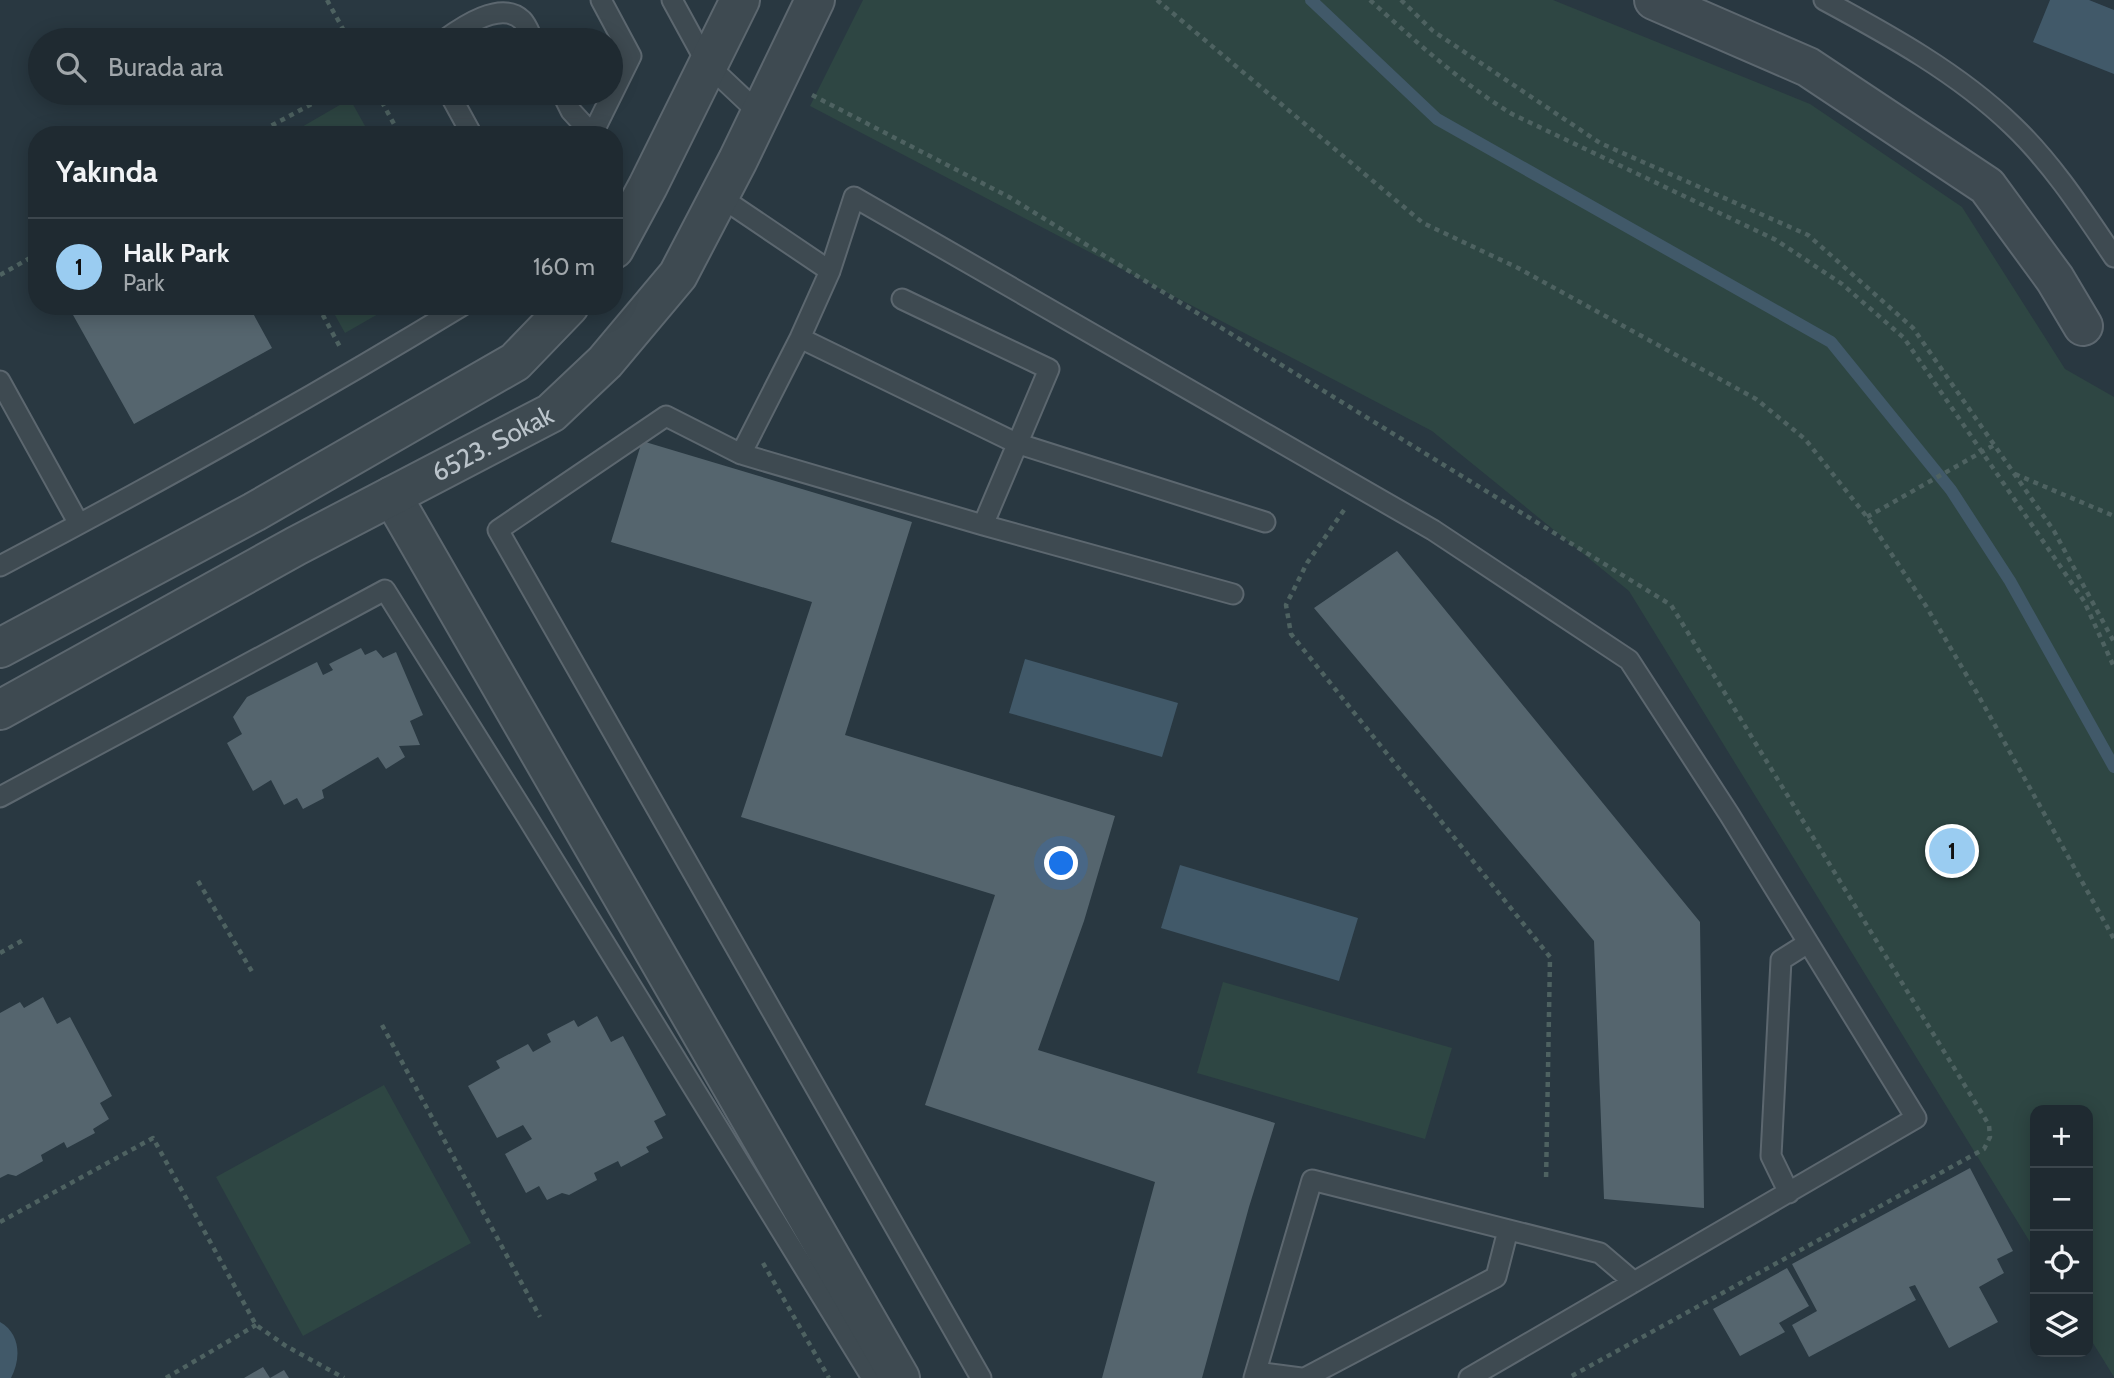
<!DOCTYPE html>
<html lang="tr">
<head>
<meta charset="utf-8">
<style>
	body { margin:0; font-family:Cabin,sans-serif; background:#273239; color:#f1f3f6 }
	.controls { position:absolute; right:21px; bottom:21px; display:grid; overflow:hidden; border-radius:14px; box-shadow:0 4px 18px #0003 }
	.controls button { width:63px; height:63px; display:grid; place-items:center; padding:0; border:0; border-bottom:2px solid #3c464d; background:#1f2a31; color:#f1f3f6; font:35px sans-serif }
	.you { position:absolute; left:1062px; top:864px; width:24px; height:24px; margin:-18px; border:5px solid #fff; border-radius:50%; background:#1a73e8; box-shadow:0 0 0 10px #1a73e833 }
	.badge { display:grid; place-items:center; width:46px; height:46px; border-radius:50%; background:#9accf1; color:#111; font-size:23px; font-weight:700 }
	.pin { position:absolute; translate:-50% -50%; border:4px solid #fff; box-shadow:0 2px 7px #0006 }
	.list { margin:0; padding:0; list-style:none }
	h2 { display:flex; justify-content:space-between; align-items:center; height:91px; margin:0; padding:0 28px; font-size:30px }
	h2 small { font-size:23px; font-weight:400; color:#a1a7ab }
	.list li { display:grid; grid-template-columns:46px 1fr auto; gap:21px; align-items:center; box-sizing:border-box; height:98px; padding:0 28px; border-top:2px solid #3c464d }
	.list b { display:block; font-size:26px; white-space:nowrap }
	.list p { margin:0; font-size:23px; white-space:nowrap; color:#a1a7ab }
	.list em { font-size:23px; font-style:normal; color:#a1a7ab }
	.icon { flex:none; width:38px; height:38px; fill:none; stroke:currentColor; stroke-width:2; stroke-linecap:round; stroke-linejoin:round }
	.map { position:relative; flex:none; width:2114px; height:1378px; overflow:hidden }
	.search { position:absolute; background:#1f2a31; box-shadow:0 4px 18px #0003; left:28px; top:28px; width:595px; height:77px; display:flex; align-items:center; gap:18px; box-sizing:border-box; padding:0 24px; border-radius:38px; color:#a1a7ab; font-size:26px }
	.panel { position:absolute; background:#1f2a31; box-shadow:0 4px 18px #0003; left:28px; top:126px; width:595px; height:189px; border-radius:28px }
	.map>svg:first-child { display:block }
</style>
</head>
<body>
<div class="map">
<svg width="2114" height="1378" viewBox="0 0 2114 1378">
	<rect width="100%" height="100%" fill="#293841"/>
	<!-- green -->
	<path fill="#2e4643" d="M863,0h690l257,104 152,103 103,162 49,28v980l-26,-42v-225h-53v140l-406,-659 -197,-160 -622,-325z
		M350,99l20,36h-83h1z
		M330,306h62l-47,27z
		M1223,982l229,66 -27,91 -228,-66z
		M384,1085l87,158 -168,93 -87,-159z"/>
	<!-- water -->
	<path fill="#415969" d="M2050,0h39l25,10v64l-81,-32z
		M1025,659l153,44 -16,54 -153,-44z
		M1180,865l178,53 -19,63 -178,-53z
		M0,1322c21,12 21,37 11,56h-11z"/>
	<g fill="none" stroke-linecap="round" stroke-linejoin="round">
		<!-- stream -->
		<path stroke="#415969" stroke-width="12" d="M1311,0l126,119 394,223 120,148 59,91 104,186"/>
	</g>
	<!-- building -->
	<path fill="#55656e" d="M68,306h181l23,42 -138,76z
		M642,441l270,81 -67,213 270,81 -31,105 -46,129 237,73 -26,84 -47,171h-100l53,-196 -230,-77 70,-210 -254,-78 71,-215 -201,-60z
		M1397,551l303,371 4,286 -100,-9 -10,-258 -280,-333z
		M361,648l4,7 11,-5 7,8 13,-6 27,63 -13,6 10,24 -21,1 6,11 -19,12 -8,-12 -56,33 2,8 -21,11 -6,-11 -13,7 -13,-25 -18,11 -26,-48 15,-9 -9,-17 14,-20 70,-35 6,13 10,-5 -4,-6z
		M43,997l14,27 13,-7 42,79 -12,7 9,16 -16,10 2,4 -28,15 -3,-6 -23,13 2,6 -27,15 -8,-2 -8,4v-165l20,-11 4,6z
		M597,1016l14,26 12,-6 43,79 -12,6 9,17 -17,9 3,5 -28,15 -3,-6 -24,12 3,7 -28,15 -7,-2 -15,7 -8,-14 -13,7 -21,-39 27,-15 -9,-14 -26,13 -29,-52 32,-18 -4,-7 32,-17 5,8 18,-10 -4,-8 27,-14 4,7z
		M1970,1168l43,83 -16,8 7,14 -25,14 19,35 -49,26 -34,-63 -6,2 7,13 -107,57 -17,-32 25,-14 -25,-47z
		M1787,1268l22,38 -30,17 6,9 -45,24 -27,-47z
		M263,1367l7,11 14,-8 5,8h-45z"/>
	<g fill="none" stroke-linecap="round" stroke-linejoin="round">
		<defs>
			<path id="lane" d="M672,0l35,64 53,50
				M1824,0c65,35 134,73 188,125 40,38 71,86 102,132
				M444,40c18,-13 57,-40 78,-20 5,5 8,14 11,20
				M449,93l23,42
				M562,93l9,18 21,23
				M592,135l39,-79 -30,-56
				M719,196l111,75
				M902,299l147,70 -66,156
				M800,338l216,105 249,79
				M0,381l79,143
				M741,454l242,71 250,69
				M0,566c156,-82 311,-168 462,-260
				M0,797l385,-207 142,227 345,561
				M1789,1193l-18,-37 10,-196 27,-17
				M1256,1372l45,6
				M981,1378l-483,-848 168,-114 75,38 59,-116 30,-67 24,-74 579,333 196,130 100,154 187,304 -447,260
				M1254,1378l58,-198 288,73 34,29
				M1305,1378l191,-101 12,-47"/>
			<g id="street">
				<path d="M1654,0l154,67 179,119 68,93 28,47"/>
				<path d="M614,249l34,-63 92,-186"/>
				<path d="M392,496l508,882"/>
				<path d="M0,648l254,-136 261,-150 54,-56"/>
				<path id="s1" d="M0,710l296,-164 255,-133 54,-51 73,-87 60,-115 77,-160"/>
			</g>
		</defs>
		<!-- lane casing -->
		<use href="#lane" stroke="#5c676f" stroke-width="23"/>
		<!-- street casing -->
		<use href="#street" stroke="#5c676f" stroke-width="42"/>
		<!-- path -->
		<path stroke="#4e6261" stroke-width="4.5" stroke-dasharray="5 5" stroke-linecap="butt" d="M327,0l22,40
			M1157,0l266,223 95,45 238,131 49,40 62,78 59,89 51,87 137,246
			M1370,0c45,41 90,82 142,114l264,126 66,44 62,54 180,263 30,66
			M1401,0l32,31 167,112 208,92 105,93 141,203 60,111
			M377,93l23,42
			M812,95l197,102 662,408 318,520 1,12 -6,12 -416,229
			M254,135l78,-42
			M0,275l37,-21
			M318,306l22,41
			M2015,474l99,42
			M1344,510l-37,53 -21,42 5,29 259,323 -4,225
			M1867,517l127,-72
			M198,881l56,94
			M0,953l25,-14
			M382,1025l158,292
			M0,1222l153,-84 103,187 30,21 58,32
			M763,1263l66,115
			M166,1378l90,-53"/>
		<!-- lane -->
		<use href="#lane" stroke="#3e4a51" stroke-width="19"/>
		<!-- street -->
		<use href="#street" stroke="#3e4a51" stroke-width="38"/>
	</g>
	<g text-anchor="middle" stroke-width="6" stroke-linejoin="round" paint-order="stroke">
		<!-- street labels -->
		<g font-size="26" fill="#bbc4cb" stroke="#222f37">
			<text dy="9" stroke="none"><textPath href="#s1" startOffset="560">6523. Sokak</textPath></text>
		</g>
	</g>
</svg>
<div class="controls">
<button>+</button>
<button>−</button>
<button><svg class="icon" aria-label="locate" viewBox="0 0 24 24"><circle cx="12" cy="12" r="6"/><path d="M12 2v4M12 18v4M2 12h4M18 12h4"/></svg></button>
<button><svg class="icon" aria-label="layers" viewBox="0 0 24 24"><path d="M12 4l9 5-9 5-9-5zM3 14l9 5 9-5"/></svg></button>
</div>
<div class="you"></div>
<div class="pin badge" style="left:1952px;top:851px">1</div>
<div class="search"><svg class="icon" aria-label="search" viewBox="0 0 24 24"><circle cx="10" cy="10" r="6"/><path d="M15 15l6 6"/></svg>Burada ara</div>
<section class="panel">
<h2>Yakında<small></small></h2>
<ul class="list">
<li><span class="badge">1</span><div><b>Halk Park</b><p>Park</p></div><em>160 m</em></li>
</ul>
</section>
</div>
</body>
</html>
